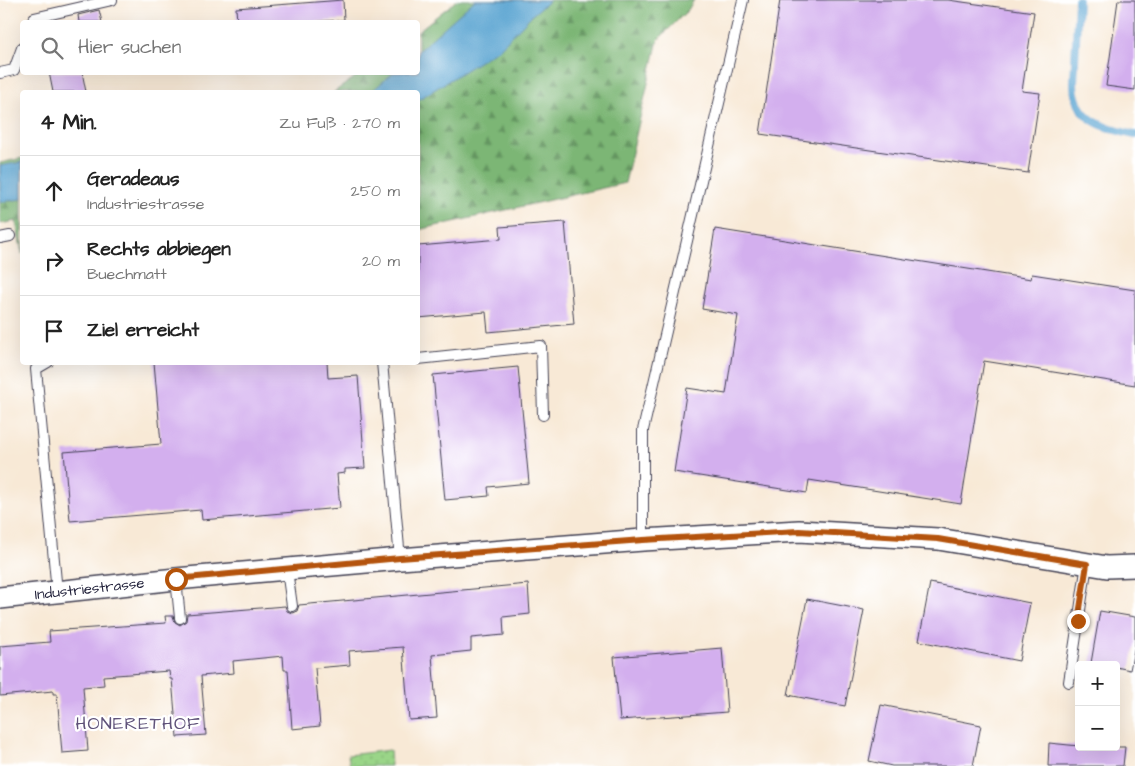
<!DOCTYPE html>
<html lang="de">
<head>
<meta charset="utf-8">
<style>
	body { margin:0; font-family:"Architects Daughter",sans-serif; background:#f2f2f2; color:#222 }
	.controls { position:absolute; right:15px; bottom:15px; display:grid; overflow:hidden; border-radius:5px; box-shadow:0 5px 20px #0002 }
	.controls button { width:45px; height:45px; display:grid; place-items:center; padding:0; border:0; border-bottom:1px solid #e0e0e0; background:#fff; color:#222; font:25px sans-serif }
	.stop { position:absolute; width:15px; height:15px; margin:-11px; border:4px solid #b45309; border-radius:50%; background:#fff }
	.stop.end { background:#b45309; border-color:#fff; box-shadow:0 1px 5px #0008 }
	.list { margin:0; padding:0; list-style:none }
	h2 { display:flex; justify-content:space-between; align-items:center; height:65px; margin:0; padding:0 20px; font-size:21px }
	h2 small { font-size:16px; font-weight:400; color:#767676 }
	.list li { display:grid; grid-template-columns:32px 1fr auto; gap:15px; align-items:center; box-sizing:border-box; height:70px; padding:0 20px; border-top:1px solid #e0e0e0 }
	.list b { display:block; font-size:19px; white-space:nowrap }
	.list p { margin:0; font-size:16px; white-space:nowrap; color:#767676 }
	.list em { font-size:16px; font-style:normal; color:#767676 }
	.icon { flex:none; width:28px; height:28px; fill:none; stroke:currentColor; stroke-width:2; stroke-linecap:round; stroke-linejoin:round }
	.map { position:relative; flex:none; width:1135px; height:766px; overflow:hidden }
	.search { position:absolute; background:#fff; box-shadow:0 5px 20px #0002; left:20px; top:20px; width:400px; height:55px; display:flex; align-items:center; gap:12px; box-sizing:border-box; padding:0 18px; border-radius:5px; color:#767676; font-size:19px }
	.panel { position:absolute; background:#fff; box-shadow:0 5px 20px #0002; left:20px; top:90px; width:400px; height:275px; border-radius:5px }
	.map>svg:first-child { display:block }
</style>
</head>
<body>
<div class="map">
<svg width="1135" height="766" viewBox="0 0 1135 766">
	<defs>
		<pattern id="green-dots" width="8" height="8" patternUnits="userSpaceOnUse" patternTransform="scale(1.25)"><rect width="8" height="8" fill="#9ad588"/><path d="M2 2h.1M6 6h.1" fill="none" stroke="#84b776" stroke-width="1.8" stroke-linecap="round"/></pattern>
		<pattern id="forest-firs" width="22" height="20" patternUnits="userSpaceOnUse" patternTransform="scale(1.25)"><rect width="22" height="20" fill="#7bb674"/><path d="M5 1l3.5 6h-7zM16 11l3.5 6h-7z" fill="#649460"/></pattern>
	</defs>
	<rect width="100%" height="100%" fill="#fff"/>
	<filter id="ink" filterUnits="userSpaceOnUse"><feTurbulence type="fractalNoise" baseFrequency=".02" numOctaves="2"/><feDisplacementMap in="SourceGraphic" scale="10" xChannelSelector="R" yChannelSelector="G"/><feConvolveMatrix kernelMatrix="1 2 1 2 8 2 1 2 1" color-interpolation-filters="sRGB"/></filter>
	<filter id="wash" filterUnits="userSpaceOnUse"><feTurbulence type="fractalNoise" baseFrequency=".0096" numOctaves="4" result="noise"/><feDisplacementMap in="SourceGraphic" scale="20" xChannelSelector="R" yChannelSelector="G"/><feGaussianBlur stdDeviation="1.12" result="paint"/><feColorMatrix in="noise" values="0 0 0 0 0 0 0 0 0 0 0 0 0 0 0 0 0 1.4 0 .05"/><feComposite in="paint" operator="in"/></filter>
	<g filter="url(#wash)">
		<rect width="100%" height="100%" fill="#f8e9d6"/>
		<!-- green -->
		<path fill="url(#green-dots)" stroke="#5e7c62" d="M390,750l1,16h-41l-2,-11z"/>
		<!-- forest -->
		<path fill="url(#forest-firs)" stroke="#4e6c58" d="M457,0h237l-6,10 -30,30 -33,143 -207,47v-138h-84l27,-19 57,-1v-41z
			M22,158v96l-6,-33 -16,3v-61z"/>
		<!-- water -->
		<path fill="#5aa4d1" stroke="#3e6386" d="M475,0h75l-18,15 -33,34 -81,51v-8h-47l22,-19 25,-1v-21z
			M22,162v37l-22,3v-36z"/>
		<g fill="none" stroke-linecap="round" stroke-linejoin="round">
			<!-- stream -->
			<path stroke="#5aa4d1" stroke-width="8" d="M1078,0l-4,82c0,38 29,46 61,53"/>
		</g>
		<g id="blocks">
			<!-- building -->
			<path fill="#d3afee" d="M343,0l1,20 -36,2h-71l-1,-14z
				M780,0h168l86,12 -12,79 18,2 -12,80 -268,-39z
				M1118,0h17v90l-29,-4z
				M99,10l3,12h-23l-1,-7z
				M49,72h33l4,20h-33z
				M565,222l9,102 -86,8 -2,-20 -68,6v-72l83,-7 -1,-12z
				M715,229l316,50 1,-5 103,16v95l-151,-24 -23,143 -152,-24 -2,13 -133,-21 13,-84 39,6 12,-79 -36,-6z
				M154,362h173l1,16 30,-2 7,92 -20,1v4l-8,1 3,34 -138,12 -1,-10 -131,11 -6,-69 97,-8z
				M518,367l11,116 -41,4 1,9 -44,4 -12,-125z
				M930,583l100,20 -11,58 -100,-20z
				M528,584l2,30 -27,3 1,18 -33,3v13l-39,4 5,63 -28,2 -6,-73 -54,4 1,14 -35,3 5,58 -28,3 -4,-59h-4l-1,-14 -50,5 1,12 -33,3 5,59 -29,2 -5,-58h-2l-1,-8 -66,5 1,9 -21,2 5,64 -26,2 -5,-59h-4v-3l-53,5v-50l50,-4 -1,-11 117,-8 -1,-7h8l2,6 5,3 6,-4 1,-7 98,-8 2,5 5,2 5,-2 2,-6z
				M807,599l57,11 -19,96 -57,-11z
				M1100,611l35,6v28l-5,25 -14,-3v-2l-25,-2z
				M722,648l5,64 -107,8 -6,-63z
				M881,705l100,20 -8,41h-81l-23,-5z
				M1049,743l30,3v1h46l-2,19h-75z"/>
		</g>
	</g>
	<g filter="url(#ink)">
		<use href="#blocks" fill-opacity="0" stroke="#424052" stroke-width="1"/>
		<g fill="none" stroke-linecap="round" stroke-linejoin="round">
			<defs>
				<path id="service" d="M32,22l2,-4 78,-18
					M0,73l14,-3 8,-22
					M0,238l10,-2
					M418,359l123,-13 2,69
					M48,362l-12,7 21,223
					M382,362l18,197
					M643,540v-110l100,-430
					M287,570l5,36
					M176,579l4,39
					M1069,682l18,-118"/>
				<g id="minor">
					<path id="s1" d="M0,598l176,-19 224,-20 243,-19 156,-9 139,8 169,28 28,-1"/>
				</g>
			</defs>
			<!-- service casing -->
			<use href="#service" stroke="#424052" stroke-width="12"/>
			<!-- minor casing -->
			<use href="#minor" stroke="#424052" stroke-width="24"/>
			<!-- service -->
			<use href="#service" stroke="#fff" stroke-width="10"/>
			<!-- minor -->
			<use href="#minor" stroke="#fff" stroke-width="21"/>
		</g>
	</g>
	<g fill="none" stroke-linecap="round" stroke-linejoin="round" filter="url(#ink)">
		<!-- route -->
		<path stroke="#b45309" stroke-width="6" d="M176,579l224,-21 243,-18 156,-9 139,8 149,25 -9,57"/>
	</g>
	<g text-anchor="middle" stroke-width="4.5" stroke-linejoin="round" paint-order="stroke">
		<!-- street labels -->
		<g font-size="15" fill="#22223b" stroke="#fff">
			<text dy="5" stroke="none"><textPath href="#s1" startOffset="90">Industriestrasse</textPath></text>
		</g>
		<!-- quarter labels -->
		<g font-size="18" letter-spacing="1" fill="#60537a" stroke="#fff">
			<text x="138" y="729">HONERETHOF</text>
		</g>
	</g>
</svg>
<div class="controls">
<button>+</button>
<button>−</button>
</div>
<div class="stop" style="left:176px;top:579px"></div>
<div class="stop end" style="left:1078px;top:621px"></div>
<div class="search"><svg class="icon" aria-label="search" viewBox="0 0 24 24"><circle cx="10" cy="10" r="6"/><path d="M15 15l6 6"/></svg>Hier suchen</div>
<section class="panel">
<h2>4 Min.<small>Zu Fuß · 270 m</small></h2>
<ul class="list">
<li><svg class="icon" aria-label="ahead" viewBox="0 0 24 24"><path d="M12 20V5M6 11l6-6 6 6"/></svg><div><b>Geradeaus</b><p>Industriestrasse</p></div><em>250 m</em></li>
<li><svg class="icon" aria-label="right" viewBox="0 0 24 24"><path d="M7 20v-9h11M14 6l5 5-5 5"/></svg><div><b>Rechts abbiegen</b><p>Buechmatt</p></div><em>20 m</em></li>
<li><svg class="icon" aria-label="arrive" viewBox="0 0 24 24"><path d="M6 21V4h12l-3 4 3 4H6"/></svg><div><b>Ziel erreicht</b></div></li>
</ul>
</section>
</div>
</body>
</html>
